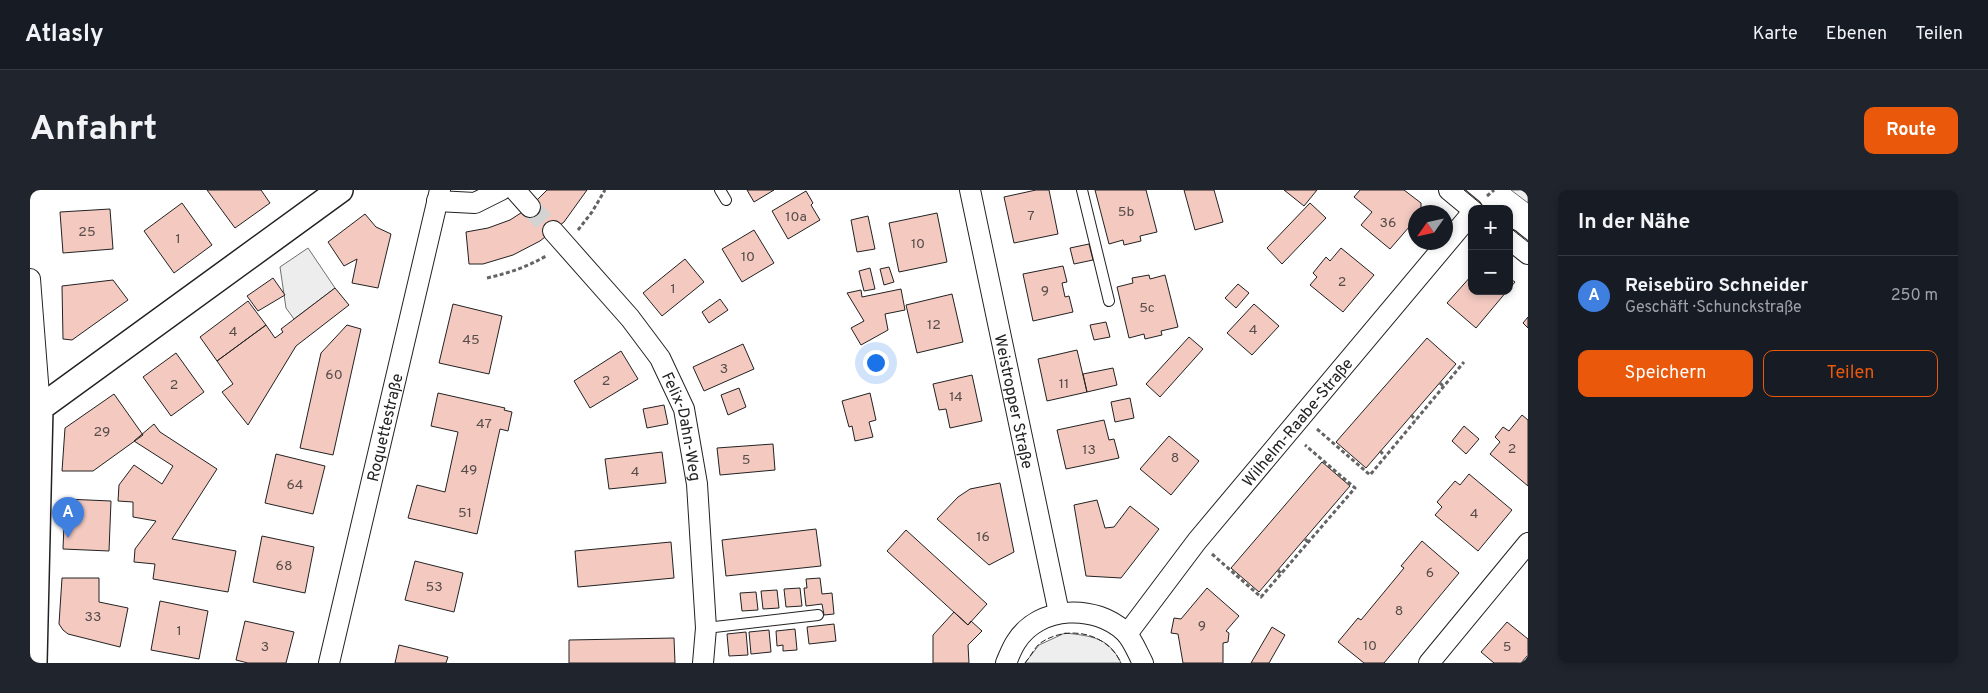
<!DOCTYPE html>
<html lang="de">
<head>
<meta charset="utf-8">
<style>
	body { margin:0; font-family:Overpass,sans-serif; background:#20242c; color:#f1f3f6 }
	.controls { position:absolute; right:15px; top:15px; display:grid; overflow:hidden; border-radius:10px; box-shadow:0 2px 8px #0003 }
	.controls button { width:45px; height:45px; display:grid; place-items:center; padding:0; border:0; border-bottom:1px solid #363941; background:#171b24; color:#f1f3f6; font:25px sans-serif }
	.compass { position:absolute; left:1378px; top:15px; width:45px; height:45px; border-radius:50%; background:#171b24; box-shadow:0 2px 8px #0003; rotate:236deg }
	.you { position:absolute; left:845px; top:172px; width:18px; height:18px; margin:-12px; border:4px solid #fff; border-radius:50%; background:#1a73e8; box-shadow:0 0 0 8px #1a73e833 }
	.badge { display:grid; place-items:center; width:32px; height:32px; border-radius:50%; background:#ea580c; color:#fff; font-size:16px; font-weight:700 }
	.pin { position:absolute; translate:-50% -41px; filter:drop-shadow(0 1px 2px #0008) }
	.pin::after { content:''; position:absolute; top:26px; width:18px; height:15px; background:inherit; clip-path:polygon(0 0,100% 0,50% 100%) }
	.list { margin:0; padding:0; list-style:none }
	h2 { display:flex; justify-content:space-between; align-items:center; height:65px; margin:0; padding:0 20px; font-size:21px }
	h2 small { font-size:16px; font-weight:400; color:#9ea1a6 }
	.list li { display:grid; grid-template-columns:32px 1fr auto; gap:15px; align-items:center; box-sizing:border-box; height:80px; padding:0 20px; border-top:1px solid #363941 }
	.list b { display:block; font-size:19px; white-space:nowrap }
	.list p { margin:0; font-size:16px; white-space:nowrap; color:#9ea1a6 }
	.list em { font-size:16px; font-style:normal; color:#9ea1a6 }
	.actions { display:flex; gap:10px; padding:15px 20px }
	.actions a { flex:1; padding:11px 0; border:1px solid #ea580c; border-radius:10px; text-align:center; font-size:18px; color:#ea580c }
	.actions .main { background:#ea580c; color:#fff }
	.map { position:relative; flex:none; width:1498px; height:473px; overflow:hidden; border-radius:10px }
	header { display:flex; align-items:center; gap:30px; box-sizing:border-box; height:70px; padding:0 25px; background:#171b24; border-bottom:1px solid #363941 }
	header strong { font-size:24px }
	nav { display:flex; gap:28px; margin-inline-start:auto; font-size:18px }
	.intro { display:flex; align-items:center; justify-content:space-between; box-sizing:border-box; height:120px; padding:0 30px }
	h1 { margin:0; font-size:35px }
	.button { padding:12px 22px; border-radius:10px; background:#ea580c; color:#fff; font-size:18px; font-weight:700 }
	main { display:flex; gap:30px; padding:0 30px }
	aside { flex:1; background:#171b24; border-radius:10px; box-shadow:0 2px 8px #0003 }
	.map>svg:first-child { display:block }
</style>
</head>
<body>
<header>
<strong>Atlasly</strong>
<nav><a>Karte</a><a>Ebenen</a><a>Teilen</a></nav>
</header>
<div class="intro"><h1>Anfahrt</h1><a class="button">Route</a></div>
<main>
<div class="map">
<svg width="1498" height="473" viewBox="0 0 1498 473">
	<rect width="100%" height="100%" fill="#fff"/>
	<!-- green -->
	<path fill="#eee" stroke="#6f6f6f" d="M1481,0h17v13z
		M1035,443c26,3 44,4 56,30h-96l14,-18z"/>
	<!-- parking -->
	<path fill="#ededed" stroke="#6f6f6f" d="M278,58l27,40 -41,31 -8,-11 -6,-41z"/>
	<!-- building -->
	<path fill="#f3c9c0" stroke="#222" d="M177,0h54l9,13 -35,25z
		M517,0h40l-23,32 -24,19 -27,14 -30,9h-14l-3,-32 22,-4 22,-8 20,-13z
		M717,0h27l-20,12z
		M1006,0h13l9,44 -44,9 -10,-46z
		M1065,0h51l11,42 -17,4 1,5 -17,4 -1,-5 -14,4z
		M1154,0h30l9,32 -28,8z
		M1254,0h33l-13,16z
		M1330,0h44l17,13v9h-5v7l-26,30 -29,-24 11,-13 -18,-15z
		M776,1l7,12 -2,2 9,15 -32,19 -16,-28z
		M152,13l30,42 -38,28 -30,-42z
		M1280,13l16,15 -44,46 -15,-16z
		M80,19l3,40 -50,4 -3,-41z
		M907,23l10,49 -48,10 -10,-49z
		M335,24l11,13 15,7 -13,54 -26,-5 5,-24 -13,7 -16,-24z
		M838,26l7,33 -18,3 -6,-32z
		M724,40l20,33 -32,19 -20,-33z
		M1059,54l4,16 -19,4 -4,-16z
		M1311,58l33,27 -31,37 -33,-27 7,-8 -4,-4 13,-16 4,4z
		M655,69l19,23 -42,34 -19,-23z
		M1033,76l4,16 -5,1 3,14 4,-1 4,16 -40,9 -10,-47z
		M859,77l5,15 -10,3 -4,-16z
		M840,78l5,21 -11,2 -5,-20z
		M1119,85l1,4 15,-4 13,52 -17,4 1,4 -17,4 -1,-5 -15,4 -12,-51 16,-4 -1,-5z
		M1442,85v16h35l-31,37 -29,-25z
		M243,88l12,17 -27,16 -11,-15z
		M1479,88l6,4 -6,7z
		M83,90l15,20 -56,40 -9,-1 -1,-53z
		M1208,94l11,9 -13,15 -11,-10z
		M305,98l14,17 -53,41 -48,79 -26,-33 11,-8 -16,-23 49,-36 9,13 8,-6 -2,-3z
		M871,99l4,21 -20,4 3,16 -27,15 -10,-17 13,-7 -17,-28 14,-3 1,7z
		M922,104l11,48 -46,11 -11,-48z
		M690,109l8,11 -19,13 -7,-11z
		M218,111l18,24 -49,36 -17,-24z
		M423,114l49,12 -13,58 -50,-11z
		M1224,114l25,22 -27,29 -25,-22z
		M1498,127v11l-5,-5z
		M1076,132l4,15 -16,3 -4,-15z
		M317,135l14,4 -28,126 -33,-7 21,-95z
		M1159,147l14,12 -43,48 -14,-13z
		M1397,148l29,26 -90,104 -30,-26z
		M713,154l11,25 -50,22 -11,-24z
		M1047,160l10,42 -40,9 -9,-42z
		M591,161l17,28 -48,29 -16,-27z
		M146,163l28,39 -33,24 -28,-39z
		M1083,178l4,17 -30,7 -4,-18z
		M942,185l10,46 -32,7 -4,-19 -7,1 -6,-26z
		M709,198l7,19 -18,8 -7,-20z
		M408,203l67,15 -1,2 8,2 -4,19 -8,-2 -23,105 -69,-16 9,-33 28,7 13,-60 -27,-6z
		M840,203l6,27 -7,2 4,15 -18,4 -3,-15 -3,1 -7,-26z
		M84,204l29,41 -50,36h-31l3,-43z
		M1100,208l4,20 -19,4 -4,-20z
		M634,215l4,19 -21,4 -4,-19z
		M1492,225l6,5v66l-38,-32 10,-12 -5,-5 8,-10 6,4z
		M1074,230l5,20 5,-1 5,19 -53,11 -9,-39z
		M124,234l6,8 57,37 -45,70 64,12 -8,41 -75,-13 2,-15 -21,-2 1,-13 21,-28 -23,-4v-15l-15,-1 1,-16 15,-20 28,19 11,-18 -39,-25z
		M1434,236l15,13 -13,15 -14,-13z
		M1139,246l30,25 -28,34 -31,-26z
		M743,254l2,26 -55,5 -3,-27z
		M632,262l4,31 -57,6 -4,-30z
		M246,264l49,12 -12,48 -48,-11z
		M1292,272l28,24 -91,106 -28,-24z
		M1439,284l43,36 -34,41 -43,-36 7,-8 -5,-5 18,-21 5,4z
		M970,293l14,69 -25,13 -52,-46 21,-22 12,-8z
		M35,309l46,2 -2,50 -46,-2z
		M1067,310l8,28 9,-1 16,-21 29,23 -38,49 -35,-2 -12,-71z
		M786,339l5,37 -95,10 -4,-36z
		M876,340l81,74 -19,21 -81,-74z
		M232,346l52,11 -9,46 -52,-11z
		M1392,351l37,32 -75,90h-20l-26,-21 20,-24 3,2 43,-52 -3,-2z
		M641,352l3,36 -96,9 -3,-36z
		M385,371l48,12 -9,39 -49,-12z
		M32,388h37v24l29,6 -8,39 -52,-13 -5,-4 -4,-6z
		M790,388l2,16 10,-1 2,21 -10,1 -2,-11 -16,2 -2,-18h3l-1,-9z
		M770,398l2,18 -16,1 -2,-18z
		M1177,398l32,28 -13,15 3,2 -1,9 -5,1v20h-40l-5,-29 -7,-1 3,-15 7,1z
		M747,400l2,18 -16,1 -2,-18z
		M726,402l2,18 -16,1 -2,-18z
		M130,411l48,10 -9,48 -48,-9z
		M924,422l14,13 3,-4 11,10 -14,14 1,18h-36v-28z
		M215,431l49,11 -8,31h-38l-12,-3z
		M1477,432l21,17v16l-7,8h-27l-13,-11z
		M804,434l2,17 -27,3 -2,-17z
		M1242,437l13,8 -16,28h-18z
		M765,439l2,21 -14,1v-6l-6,1 -1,-15z
		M739,440l2,22 -20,2 -2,-22z
		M716,442l2,23 -19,1 -2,-22z
		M644,448l1,25h-106v-23z
		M369,455l49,12 -2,6h-51z"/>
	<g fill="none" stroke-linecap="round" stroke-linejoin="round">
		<!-- minor-tunnel -->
		<path stroke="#d3d3d3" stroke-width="20" stroke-dasharray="20 10" stroke-linecap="butt" d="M500,17l23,24"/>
		<defs>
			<path id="service" d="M690,0l6,10
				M1052,0l27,111
				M676,438l112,-13"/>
			<g id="minor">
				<path d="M485,0l15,17"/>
				<path id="s1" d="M940,0l89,423"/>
				<path d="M1419,0l23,19"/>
				<path d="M407,11l38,2 26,-13"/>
				<path id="s2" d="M523,41l77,87 30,40 24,51 13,75 9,144 -3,35"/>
				<path d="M1479,49l19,15"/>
				<path d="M0,89l10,129"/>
				<path id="s3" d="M1097,444l70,-93 275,-328"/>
				<path id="s4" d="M299,473l111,-473"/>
				<path d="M976,473c3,-7 6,-15 10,-21 23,-37 80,-38 109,-10 8,8 13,22 18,31"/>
				<path d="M1399,473l99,-120"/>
			</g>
			<path id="tertiary" d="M4,473l6,-255 300,-218"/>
		</defs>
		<!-- service casing -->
		<use href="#service" stroke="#222" stroke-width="12"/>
		<!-- minor casing -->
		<use href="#minor" stroke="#222" stroke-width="22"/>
		<!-- tertiary casing -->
		<use href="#tertiary" stroke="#222" stroke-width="28"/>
		<!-- path -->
		<path stroke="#646464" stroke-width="3" stroke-dasharray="4 2.5" stroke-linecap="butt" d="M1457,6l7,-6
			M548,40l14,-18 13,-22
			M457,88c22,-5 40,-11 59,-22
			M1410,193l4,4
			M1381,225l5,5
			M1287,239l53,46 94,-113
			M1350,261l5,5
			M1275,349l3,3
			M1182,364l49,43 94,-109 -50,-43
			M1248,380l3,4"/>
		<!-- service -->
		<use href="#service" stroke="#fff" stroke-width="10"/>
		<!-- minor -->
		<use href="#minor" stroke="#fff" stroke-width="20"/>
		<!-- tertiary -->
		<use href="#tertiary" stroke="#fff" stroke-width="25"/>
		<!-- tram -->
		<path stroke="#222" stroke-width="1" d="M1434,0l23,19
			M1479,37l19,15"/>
		<!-- fence -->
		<path stroke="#222" stroke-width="1" stroke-dasharray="6 2.5" stroke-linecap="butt" d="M995,473c5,-6 9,-14 14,-19 27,-20 68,-12 82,19"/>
	</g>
	<g text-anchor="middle" stroke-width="4" stroke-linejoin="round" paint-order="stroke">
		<!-- number labels -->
		<g font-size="14" fill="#564c4a">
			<text x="1096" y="26">5b</text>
			<text x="1001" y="30">7</text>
			<text x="766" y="31">10a</text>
			<text x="1358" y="37">36</text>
			<text x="57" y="46">25</text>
			<text x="148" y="53">1</text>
			<text x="888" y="58">10</text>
			<text x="718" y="71">10</text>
			<text x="1312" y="96">2</text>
			<text x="643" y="103">1</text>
			<text x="1015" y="105">9</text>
			<text x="1117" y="122">5c</text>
			<text x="904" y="139">12</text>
			<text x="1223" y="144">4</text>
			<text x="203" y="146">4</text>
			<text x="441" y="154">45</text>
			<text x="694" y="183">3</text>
			<text x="304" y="189">60</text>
			<text x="576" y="195">2</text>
			<text x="1034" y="198">11</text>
			<text x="144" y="199">2</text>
			<text x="926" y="211">14</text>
			<text x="454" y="238">47</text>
			<text x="72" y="246">29</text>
			<text x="1482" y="263">2</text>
			<text x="1059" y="264">13</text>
			<text x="1145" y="272">8</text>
			<text x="716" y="274">5</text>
			<text x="439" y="284">49</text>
			<text x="605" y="286">4</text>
			<text x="265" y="299">64</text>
			<text x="435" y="327">51</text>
			<text x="1444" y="328">4</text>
			<text x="953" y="351">16</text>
			<text x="254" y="380">68</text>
			<text x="1400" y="387">6</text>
			<text x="404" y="401">53</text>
			<text x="1369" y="425">8</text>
			<text x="63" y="431">33</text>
			<text x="1172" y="440">9</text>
			<text x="149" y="445">1</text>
			<text x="1340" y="460">10</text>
			<text x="235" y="461">3</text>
			<text x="1477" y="461">5</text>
		</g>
		<!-- street labels -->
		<g font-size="16" fill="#222" stroke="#fff">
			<text dy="6" stroke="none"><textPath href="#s1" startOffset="216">Weistropper Straße</textPath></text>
			<text dy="6" stroke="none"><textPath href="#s3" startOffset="272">Wilhelm-Raabe-Straße</textPath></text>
			<text dy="6" stroke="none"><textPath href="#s4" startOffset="242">Roquettestraße</textPath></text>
			<text dy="6" stroke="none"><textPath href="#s2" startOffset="239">Felix-Dahn-Weg</textPath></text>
		</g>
	</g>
</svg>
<div class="controls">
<button>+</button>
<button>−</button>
</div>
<svg class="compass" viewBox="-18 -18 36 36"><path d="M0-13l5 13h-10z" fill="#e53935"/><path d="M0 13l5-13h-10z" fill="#9ea1a6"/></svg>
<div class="you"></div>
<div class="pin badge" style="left:38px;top:348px;background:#3f7fe0">A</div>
</div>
<aside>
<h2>In der Nähe<small></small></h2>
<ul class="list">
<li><span class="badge" style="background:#3f7fe0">A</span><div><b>Reisebüro Schneider</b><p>Geschäft · Schunckstraße</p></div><em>250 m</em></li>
</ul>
<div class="actions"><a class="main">Speichern</a><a>Teilen</a></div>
</aside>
</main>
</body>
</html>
